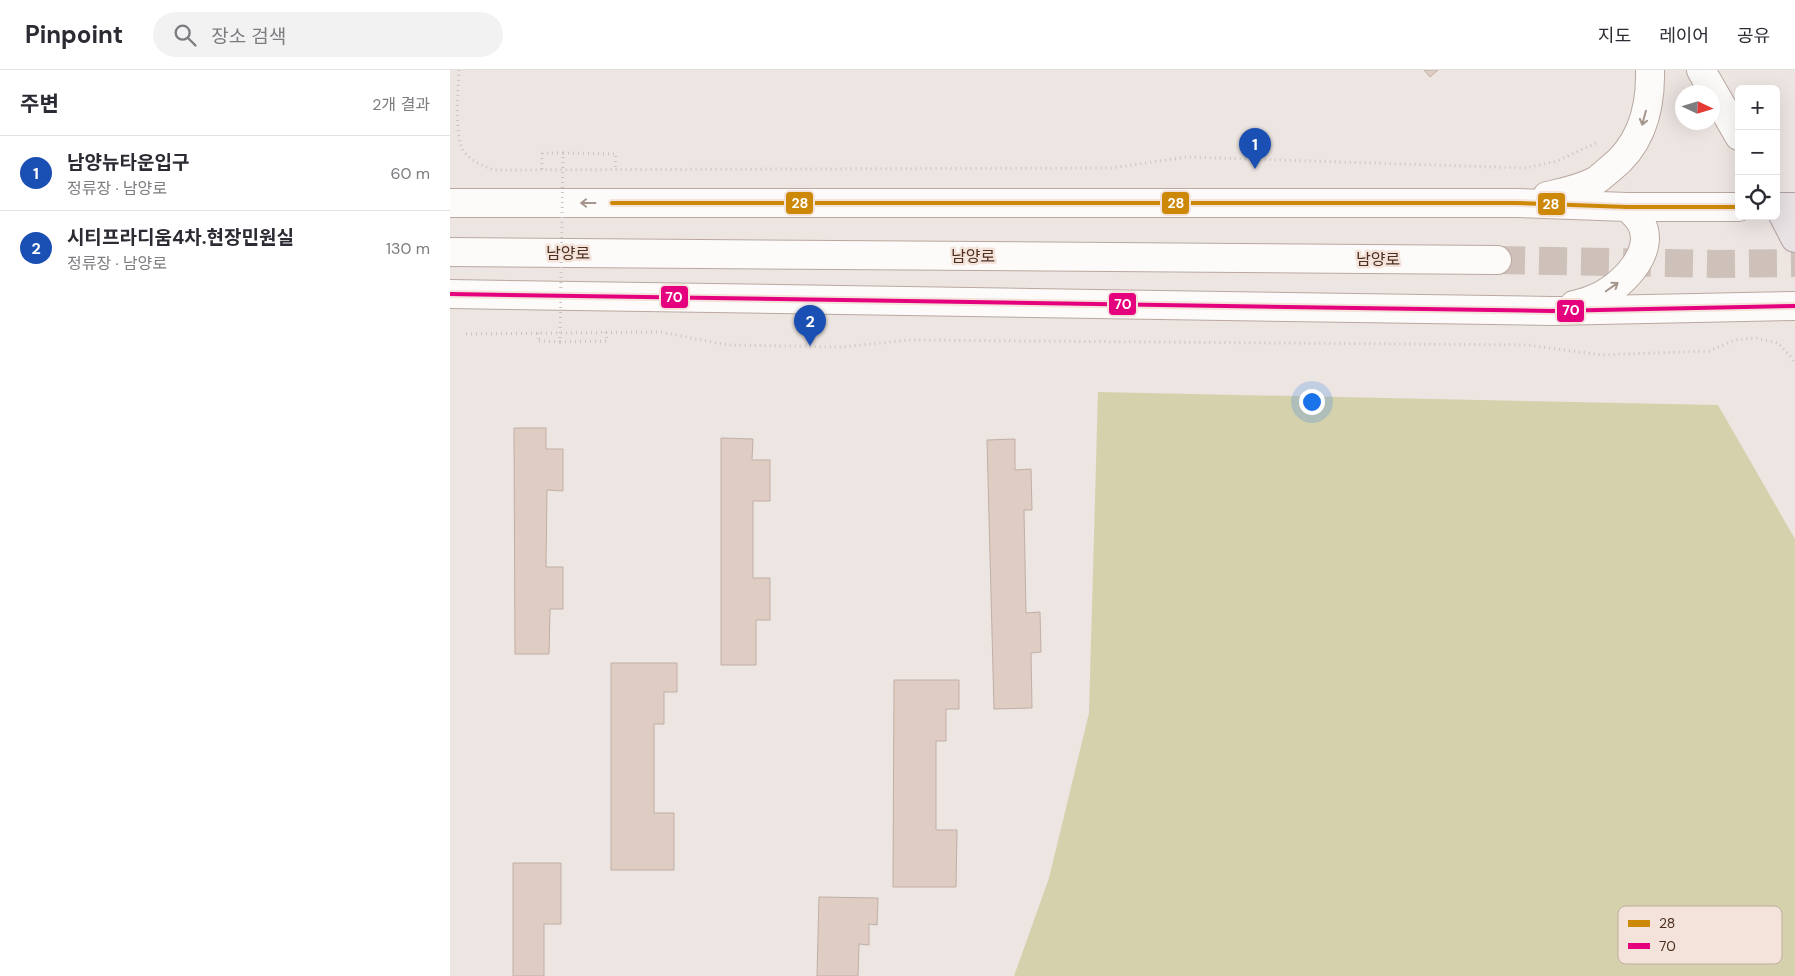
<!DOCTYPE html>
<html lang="ko">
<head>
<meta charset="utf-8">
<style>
	body { margin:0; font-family:"DM Sans","Noto Sans KR",sans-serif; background:#f2f2f3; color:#2b2b33 }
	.controls { position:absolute; right:15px; top:15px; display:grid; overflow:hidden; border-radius:8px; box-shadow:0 5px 20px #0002 }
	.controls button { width:45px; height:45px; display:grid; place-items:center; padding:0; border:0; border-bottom:1px solid #e1e1e2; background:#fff; color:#2b2b33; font:25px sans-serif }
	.compass { position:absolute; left:1225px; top:15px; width:45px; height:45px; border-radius:50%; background:#fff; box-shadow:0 5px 20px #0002; rotate:94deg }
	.you { position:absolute; left:861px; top:331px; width:18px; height:18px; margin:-12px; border:4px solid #fff; border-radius:50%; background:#1a73e8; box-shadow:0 0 0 8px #1a73e833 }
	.badge { display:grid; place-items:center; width:32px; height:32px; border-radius:50%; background:#db2777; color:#fff; font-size:16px; font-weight:700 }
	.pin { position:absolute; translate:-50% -41px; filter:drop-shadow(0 1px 2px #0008) }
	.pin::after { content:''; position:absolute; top:26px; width:18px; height:15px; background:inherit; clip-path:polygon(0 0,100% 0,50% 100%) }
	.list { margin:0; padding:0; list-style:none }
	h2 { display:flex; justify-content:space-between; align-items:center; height:65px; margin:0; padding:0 20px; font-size:21px }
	h2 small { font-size:16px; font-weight:400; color:#7c7c81 }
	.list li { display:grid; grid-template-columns:32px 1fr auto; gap:15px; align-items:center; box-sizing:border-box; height:75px; padding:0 20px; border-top:1px solid #e1e1e2 }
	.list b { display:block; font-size:19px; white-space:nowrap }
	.list p { margin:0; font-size:16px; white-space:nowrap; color:#7c7c81 }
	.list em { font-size:16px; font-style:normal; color:#7c7c81 }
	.icon { flex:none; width:28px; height:28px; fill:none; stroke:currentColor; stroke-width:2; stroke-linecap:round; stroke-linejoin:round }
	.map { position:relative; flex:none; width:1345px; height:906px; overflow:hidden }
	header { display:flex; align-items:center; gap:30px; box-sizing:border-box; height:70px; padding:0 25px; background:#fff; border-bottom:1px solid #e1e1e2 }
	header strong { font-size:24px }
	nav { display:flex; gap:28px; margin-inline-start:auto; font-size:18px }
	.search { width:350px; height:45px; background:#f2f2f3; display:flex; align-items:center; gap:12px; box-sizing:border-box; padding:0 18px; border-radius:28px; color:#7c7c81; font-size:19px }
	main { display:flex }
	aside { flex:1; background:#fff }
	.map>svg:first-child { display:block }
</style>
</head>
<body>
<header>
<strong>Pinpoint</strong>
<div class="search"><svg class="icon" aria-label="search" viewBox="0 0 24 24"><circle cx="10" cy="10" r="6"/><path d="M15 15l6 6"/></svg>장소 검색</div>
<nav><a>지도</a><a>레이어</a><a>공유</a></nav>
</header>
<main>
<aside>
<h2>주변<small>2개 결과</small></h2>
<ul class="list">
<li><span class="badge" style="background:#1a4fb4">1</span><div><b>남양뉴타운입구</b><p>정류장 · 남양로</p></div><em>60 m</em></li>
<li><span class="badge" style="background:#1a4fb4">2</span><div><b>시티프라디움4차.현장민원실</b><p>정류장 · 남양로</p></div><em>130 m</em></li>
</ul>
</aside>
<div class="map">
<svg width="1345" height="906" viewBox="0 0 1345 906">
	<rect width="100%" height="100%" fill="#ede5e1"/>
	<!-- green -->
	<path fill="#d5d1ad" d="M648,322l620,13 77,134v437h-781l35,-98 40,-165z"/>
	<!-- building -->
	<path fill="#dfccc3" stroke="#c0afa6" d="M974,0h14l-8,7z
		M64,358h32v21h17v42l-16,-1 -1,77h17v42h-13l-1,45h-34z
		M271,368l32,1 -1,21h18v41h-17v77h17v42h-14v45h-35z
		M565,369v31l16,-1 1,41h-8l2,103 14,-1 1,40 -10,1 1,55 -38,1 -7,-269z
		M161,593h66v29h-13v32h-10v89h20v57h-63z
		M444,610h65v29h-13v32h-10v89h21l-1,57h-63z
		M63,793h48v61h-17v52h-31z
		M369,827l59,1 -1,27 -8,-1v21l-10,-1 -1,32h-41z"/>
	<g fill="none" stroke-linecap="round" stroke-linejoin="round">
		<!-- primary-tunnel -->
		<path stroke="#cdc1ba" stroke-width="28" stroke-dasharray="28 14" stroke-linecap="butt" d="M1047,190l219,4 79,-1"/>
		<defs>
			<path id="secondary" d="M1251,0l38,66
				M1097,126c17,-4 33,-7 48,-15 5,-3 10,-8 15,-12 31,-24 41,-61 40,-99
				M0,133h1066l111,4h112
				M0,182l1047,8
				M0,224l1101,17 244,-5
				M1124,235c7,-2 13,-3 19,-6 26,-9 66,-48 47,-78 -3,-5 -9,-10 -13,-14"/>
			<path id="primary" d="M1345,137h-16l16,31"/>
		</defs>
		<!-- secondary casing -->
		<use href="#secondary" stroke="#baa8a0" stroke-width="30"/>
		<!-- primary casing -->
		<use href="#primary" stroke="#b2a1a4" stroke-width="30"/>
		<!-- path -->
		<path stroke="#cac4c1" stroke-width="3" stroke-dasharray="1 4" stroke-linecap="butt" d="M9,0c-1,18 -5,69 5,82 9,10 19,14 30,18l617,-2 76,-11 339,11 31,-7 39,-18
			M92,83v17
			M113,83l53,1 -1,15
			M88,263l1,8
			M16,264l195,-2 66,13 115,2 66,-7 619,5 74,10 108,-4 27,-11 20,-2 22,5 13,14 4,7
			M110,272l47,-1 -1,-9"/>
		<!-- secondary -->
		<use href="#secondary" stroke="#fcfbfa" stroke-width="28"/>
		<!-- primary -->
		<use href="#primary" stroke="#e9e2e4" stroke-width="28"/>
		<!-- path-bridge -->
		<path stroke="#cac4c1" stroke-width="3" stroke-dasharray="1 4" stroke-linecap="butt" d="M89,271l21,1 3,-189h-21"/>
		<defs>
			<path id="bus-1" d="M162,133h904l111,4h112"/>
			<path id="bus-2" d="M0,224l1101,17 244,-5"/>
		</defs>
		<!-- bus-1 casing -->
		<use href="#bus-1" stroke="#f3e3db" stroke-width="8"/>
		<!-- bus-2 casing -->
		<use href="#bus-2" stroke="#f3e3db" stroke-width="8"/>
		<!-- bus-1 -->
		<use href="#bus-1" stroke="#cd8808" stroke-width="4"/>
		<!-- bus-2 -->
		<use href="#bus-2" stroke="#e5007d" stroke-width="4"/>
	</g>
	<!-- one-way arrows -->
	<defs><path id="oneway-shaft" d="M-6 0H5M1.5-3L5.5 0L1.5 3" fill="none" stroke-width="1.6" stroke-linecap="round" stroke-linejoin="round" transform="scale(1.25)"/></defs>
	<g stroke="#a5958c">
		<use href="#oneway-shaft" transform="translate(1194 48) rotate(105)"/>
		<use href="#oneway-shaft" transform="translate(138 133) rotate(-180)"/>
		<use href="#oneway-shaft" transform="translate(1162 217) rotate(-35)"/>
	</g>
	<g text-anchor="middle" stroke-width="5" stroke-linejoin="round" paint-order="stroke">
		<!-- street labels -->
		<g font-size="16" fill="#4e2f1f" stroke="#f3e3db">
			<text x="118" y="189">남양로</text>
			<text x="523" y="192">남양로</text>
			<text x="928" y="195">남양로</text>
		</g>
	</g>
	<!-- legend -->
	<rect x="1168" y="836" width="164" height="58" rx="8" fill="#f3e3db" stroke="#c2ada3" stroke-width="1"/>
	<rect x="1178" y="850" width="22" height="7" fill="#cd8808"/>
	<rect x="1178" y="873" width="22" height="6" fill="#e5007d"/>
	<g font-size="14" fill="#4e2f1f">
		<text x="1209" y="858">28</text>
		<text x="1209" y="881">70</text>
	</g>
	<g stroke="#f3e3db" stroke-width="2">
		<rect x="335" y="121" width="29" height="24" rx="5" fill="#cd8808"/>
		<rect x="711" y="121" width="29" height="24" rx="5" fill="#cd8808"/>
		<rect x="1087" y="122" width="29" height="24" rx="5" fill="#cd8808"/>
		<rect x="210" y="215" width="29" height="24" rx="5" fill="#e5007d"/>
		<rect x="658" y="222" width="29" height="24" rx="5" fill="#e5007d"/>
		<rect x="1106" y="229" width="29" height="24" rx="5" fill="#e5007d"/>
	</g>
	<g font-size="14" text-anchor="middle" font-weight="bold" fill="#fff">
		<text x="350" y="138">28</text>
		<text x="726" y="138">28</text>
		<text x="1101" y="139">28</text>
		<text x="224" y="232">70</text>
		<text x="673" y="239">70</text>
		<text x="1121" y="245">70</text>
	</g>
</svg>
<div class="controls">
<button>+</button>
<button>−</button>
<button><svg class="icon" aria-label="locate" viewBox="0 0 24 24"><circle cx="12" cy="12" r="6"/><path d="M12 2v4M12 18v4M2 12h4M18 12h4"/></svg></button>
</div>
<svg class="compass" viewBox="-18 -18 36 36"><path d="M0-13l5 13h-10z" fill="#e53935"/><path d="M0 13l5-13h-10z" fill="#7c7c81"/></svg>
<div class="you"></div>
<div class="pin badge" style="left:805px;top:99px;background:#1a4fb4">1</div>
<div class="pin badge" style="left:360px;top:276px;background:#1a4fb4">2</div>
</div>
</main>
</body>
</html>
